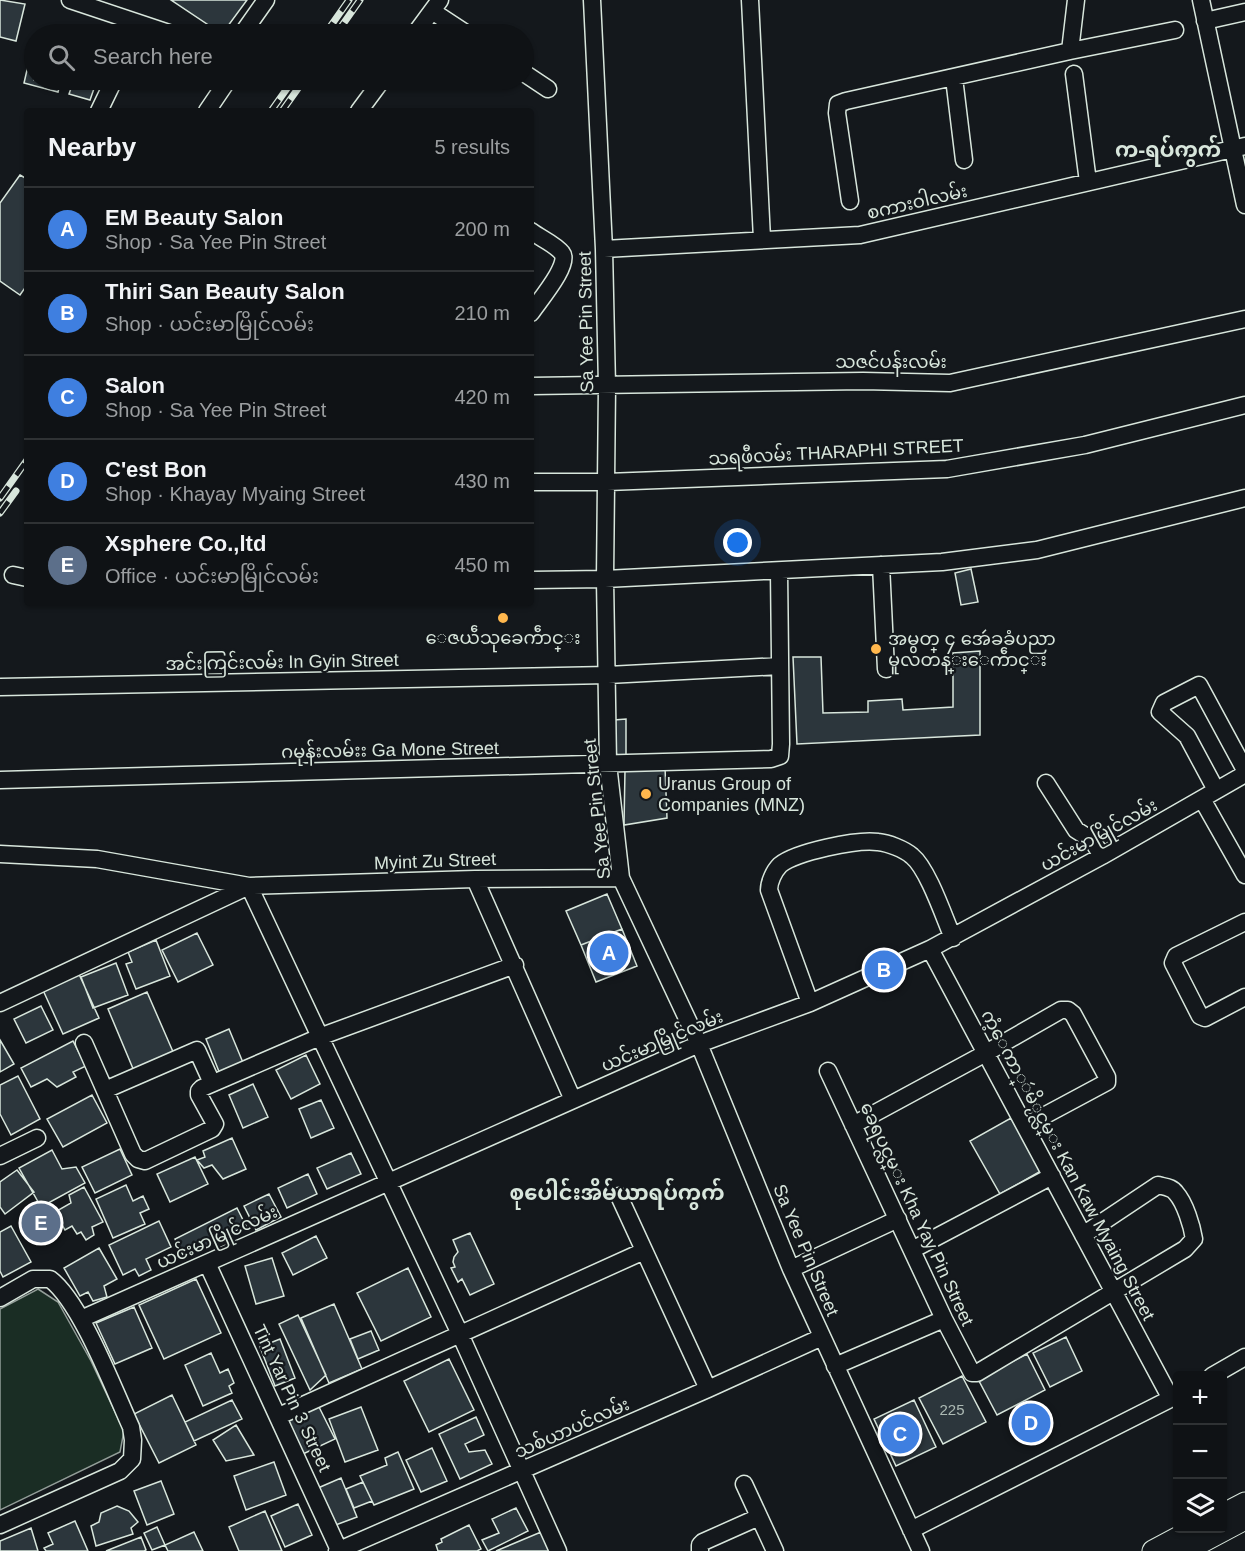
<!DOCTYPE html>
<html lang="en">
<head>
<meta charset="utf-8">
<style>
	body { margin:0; font-family:Arial,"Noto Sans Myanmar",sans-serif; background:#1d2022; color:#f1f3f6 }
	.controls { position:absolute; right:18px; bottom:18px; display:grid; overflow:hidden; border-radius:6px; box-shadow:0 2px 4px #0004 }
	.controls button { width:54px; height:54px; display:grid; place-items:center; padding:0; border:0; border-bottom:2px solid #2f3234; background:#0f1215; color:#f1f3f6; font:30px sans-serif }
	.you { position:absolute; left:738px; top:543px; width:21px; height:21px; margin:-15px; border:4px solid #fff; border-radius:50%; background:#1a73e8; box-shadow:0 0 0 9px #1a73e833 }
	.badge { display:grid; place-items:center; width:39px; height:39px; border-radius:50%; background:#ffb74d; color:#fff; font-size:20px; font-weight:700 }
	.pin { position:absolute; translate:-50% -50%; border:3px solid #fff; box-shadow:0 2px 6px #0006 }
	.list { margin:0; padding:0; list-style:none }
	h2 { display:flex; justify-content:space-between; align-items:center; height:78px; margin:0; padding:0 24px; font-size:26px }
	h2 small { font-size:20px; font-weight:400; color:#9b9ea0 }
	.list li { display:grid; grid-template-columns:39px 1fr auto; gap:18px; align-items:center; box-sizing:border-box; height:84px; padding:0 24px; border-top:2px solid #2f3234 }
	.list b { display:block; font-size:22px; white-space:nowrap }
	.list p { margin:0; font-size:20px; white-space:nowrap; color:#9b9ea0 }
	.list em { font-size:20px; font-style:normal; color:#9b9ea0 }
	.icon { flex:none; width:33px; height:33px; fill:none; stroke:currentColor; stroke-width:2; stroke-linecap:round; stroke-linejoin:round }
	.map { position:relative; flex:none; width:1245px; height:1551px; overflow:hidden }
	.search { position:absolute; background:#0f1215; box-shadow:0 2px 4px #0004; left:24px; top:24px; width:510px; height:66px; display:flex; align-items:center; gap:15px; box-sizing:border-box; padding:0 21px; border-radius:33px; color:#9b9ea0; font-size:22px }
	.panel { position:absolute; background:#0f1215; box-shadow:0 2px 4px #0004; left:24px; top:108px; width:510px; height:498px; border-radius:6px }
	.map>svg:first-child { display:block }
</style>
</head>
<body>
<div class="map">
<svg width="1245" height="1551" viewBox="0 0 1245 1551">
	<rect width="100%" height="100%" fill="#14181c"/>
	<!-- green -->
	<path fill="#1a2d24" stroke="#939e99" stroke-width="1.5" d="M38,1289l20,13 33,59 33,70 -4,21 -120,58v-201z"/>
	<!-- building -->
	<path fill="#2c363c" stroke="#d8e6dc" stroke-width="1.5" d="M0,0l25,4 -9,37 -16,-4z
		M171,0h76l-25,34z
		M34,40v40h27l-3,12 -34,-9z
		M74,80h23l-7,20 -21,-6z
		M20,175l7,4v106l-7,10 -20,-14v-78z
		M971,569l7,33 -17,3 -6,-32z
		M980,651v84l-183,9 -4,-87h28l2,56 45,-1v-11l34,-2 1,11 50,-3v-54z
		M626,719v40h-12v-39z
		M665,767l2,51 -43,7 1,-55z
		M607,894l15,35 -41,16 -15,-34z
		M622,929l15,37 -41,16 -15,-37z
		M197,933l16,32 -35,17 -16,-32z
		M156,940l14,36 -34,13 -10,-25 6,-2 -4,-10z
		M116,963l12,32 -35,13 -12,-31z
		M78,972l21,46 -36,16 -21,-46z
		M147,992l27,62 -40,17 -26,-62z
		M41,1006l12,24 -27,13 -12,-24z
		M229,1029l15,36 -24,9 -14,-35z
		M0,1040l14,24 -14,8z
		M73,1041l13,25 -13,6 3,5 -19,10 -10,-8 -16,8 -10,-19z
		M306,1055l14,29 -29,15 -15,-29z
		M18,1076l22,43 -29,16 -11,-21v-29z
		M253,1084l15,33 -25,11 -14,-33z
		M92,1095l15,28 -44,24 -16,-28z
		M321,1100l13,28 -23,10 -12,-29z
		M1011,1118l30,53 -41,23 -30,-53z
		M232,1138l14,31 -23,10 -11,-14 -8,3 -7,-8 8,-3 -2,-6z
		M120,1149l12,26 -37,18 -13,-26z
		M52,1150l10,19 14,-2 9,16 -44,24 -22,-39z
		M351,1153l10,21 -34,15 -10,-21z
		M195,1157l13,27 -38,18 -13,-28z
		M17,1170l17,22 -29,22 -5,-7v-25z
		M308,1174l9,20 -30,14 -9,-20z
		M126,1185l7,16 10,-5 6,13 -9,4 5,11 -32,14 -17,-39z
		M84,1187l19,35 -11,5 2,8 -8,5 -5,-8 -4,2 -5,-8 -7,4 -10,-18 16,-9 -2,-8z
		M269,1194l12,23 -25,13 -12,-24z
		M45,1205l12,27 -19,9 -13,-27z
		M237,1208l9,18 -62,31 -9,-18z
		M159,1221l12,26 -25,12 5,11 -12,6 -4,-7 -12,6 -14,-30z
		M11,1226l20,36 -28,15 -3,-6v-39z
		M470,1233l24,51 -24,11 -8,-16 -4,3 -7,-14 4,-1 -2,-5 1,-5 4,-5 -5,-12z
		M316,1236l11,22 -34,17 -11,-22z
		M99,1248l18,31 -13,7 3,11 -14,4 -5,-9 -8,4 -16,-28z
		M272,1258l12,38 -28,8 -11,-38z
		M408,1268l23,49 -50,24 -24,-48z
		M196,1279l25,54 -57,26 -25,-54z
		M334,1304l28,65 -33,14 -28,-65z
		M134,1307l18,41 -37,16 -19,-41z
		M298,1315l28,60 -16,15 -31,-66z
		M371,1331l8,19 -21,9 -8,-20z
		M1066,1337l16,34 -32,16 -17,-34z
		M280,1339l15,39 -20,8 -15,-39z
		M211,1353l9,20 8,-4 6,14 -5,3 3,7 -29,13 -18,-41z
		M1027,1354l18,36 -48,25 -19,-36z
		M449,1359l25,51 -45,22 -25,-51z
		M962,1376l24,46 -43,22 -24,-46z
		M172,1395l24,50 -37,18 -25,-49z
		M232,1400l10,19 -48,22 -9,-19z
		M914,1400l22,47 -40,19 -22,-47z
		M1037,1404l13,23 -26,15 -13,-23z
		M318,1405l17,34 -32,15 -17,-34z
		M361,1407l17,43 -33,12 -16,-43z
		M476,1417l8,18 -19,9 4,8 16,-2 7,14 -32,15 -21,-45z
		M236,1425l18,30 -28,6 -13,-21z
		M432,1448l15,33 -26,11 -15,-32z
		M398,1452l16,37 -40,16 -14,-29 27,-11 -2,-7z
		M274,1462l12,33 -40,15 -12,-34z
		M341,1478l16,39 -24,9 -15,-38z
		M161,1481l13,33 -27,11 -13,-34z
		M363,1482l9,19 -18,7 -8,-19z
		M298,1504l14,31 -27,12 -14,-31z
		M117,1506l12,5 9,11 -7,6 2,6 -37,12 -5,-20 8,-4 2,-9z
		M516,1508l12,23 -40,20 -6,-11 17,-7 -7,-14z
		M265,1511l17,40h-43l-10,-24z
		M75,1521l13,30h-42l-2,-3 9,-4 -5,-11z
		M469,1525l12,24 -4,2h-39l-2,-6 6,-3 -1,-3z
		M157,1527l8,18 -13,5 -8,-17z
		M31,1528l7,23h-38v-10z
		M194,1532l9,19h-35l-3,-6z
		M541,1532l8,19h-53z
		M141,1537l5,13 -2,1h-38z"/>
	<g fill="none" stroke-linecap="round" stroke-linejoin="round">
		<defs>
			<path id="minor" d="M70,0l102,34
				M592,0l12,249 3,137 -2,193 3,185 13,114 78,166 92,225 130,282
				M750,0l12,239
				M1201,0l44,205
				M432,11l35,23
				M1205,21l40,-9
				M242,34l24,-34
				M415,34l25,-34
				M1070,51l105,-21
				M524,73l24,16
				M1074,74l14,108
				M954,78l10,82
				M99,111l15,-31
				M207,111l21,-31
				M359,111l23,-31
				M850,201l-13,-88 1,-9 8,-3 224,-50 6,-51
				M531,231c9,7 24,13 31,22 9,11 -24,49 -31,60
				M604,249l256,-14 385,-89
				M531,386l332,-5 87,2 295,-64
				M531,482h76l340,-13 138,-24 160,-40
				M881,565l5,104
				M13,575l14,3
				M531,580l74,-1 337,-17 95,-12 208,-52
				M0,687l608,-12 172,-9
				M0,780l771,-21 9,-3 1,-12 -2,-173
				M1046,783l30,47 16,10 10,16
				M1216,790l-29,-54 -27,-24 4,-9 35,-18 46,85
				M1202,799l43,76
				M0,854l97,5 152,27 226,-7 146,-1
				M475,879l98,221
				M249,886l211,448 98,217
				M1245,922l-69,34 -3,7 27,53 5,2 40,-21
				M930,949l241,450
				M0,1003l249,-117
				M810,1003l-41,-113c0,-8 5,-19 11,-25 16,-13 77,-26 98,-23 10,1 26,7 34,14 16,13 32,61 41,82
				M84,1043l49,111 5,5 7,2 67,-32 3,-5 -16,-29v-4l3,-3 120,-52 193,-71
				M828,1071l116,248 28,54h5l208,-124 9,-10c-2,-13 -9,-36 -18,-46 -4,-6 -11,-6 -18,-8l-75,50
				M105,1090l92,-40 15,33
				M853,1125l133,-72 75,-43h7l5,4 34,63v5l-82,44
				M0,1156l37,-18
				M619,1196l89,193
				M912,1250l140,-74
				M207,1263l132,287
				M791,1269l107,-50
				M0,1298l33,-19h17c31,23 64,111 81,148l2,13 -1,19 -12,12 -120,54
				M81,1319l618,-275 111,-41 120,-54 172,-93 143,-82
				M835,1366l109,-47
				M1212,1376l33,-19
				M279,1416l365,-165
				M744,1484l31,67
				M911,1530l267,-135
				M337,1551l371,-162 114,-52
				M700,1551v-6l3,-3 56,-25"/>
			<path id="major" d="M1222,1515l23,-12
				M1153,1551l43,-23
				M1185,1551l60,-32"/>
		</defs>
		<!-- minor casing -->
		<use href="#minor" stroke="#d8e6dc" stroke-width="19"/>
		<!-- major casing -->
		<use href="#major" stroke="#d8e6dc" stroke-width="23"/>
		<!-- minor -->
		<use href="#minor" stroke="#14181c" stroke-width="16"/>
		<!-- major -->
		<use href="#major" stroke="#14181c" stroke-width="21"/>
		<defs>
			<path id="rail" d="M325,34l24,-34
				M336,34l24,-34
				M271,111l22,-31
				M282,111l22,-31
				M0,498l27,-38
				M0,513l16,-22"/>
		</defs>
		<!-- rail casing -->
		<use href="#rail" stroke="#d8e6dc" stroke-width="7"/>
		<!-- rail -->
		<use href="#rail" stroke="#14181c" stroke-width="4.5" stroke-dasharray="14" stroke-linecap="butt"/>
	</g>
	<!-- markers -->
	<g fill="#ffb74d" stroke="#14181c" stroke-width="2">
		<circle cx="503" cy="618" r="6"/>
		<circle cx="876" cy="649" r="6"/>
		<circle cx="646" cy="794" r="6"/>
	</g>
	<g text-anchor="middle" stroke-width="4.5" stroke-linejoin="round" paint-order="stroke">
		<!-- number labels -->
		<g font-size="15" fill="#adbab4">
			<text x="952" y="1415">225</text>
		</g>
		<!-- street labels -->
		<g font-size="18" fill="#d8e6dc" stroke="#14181c">
			<text transform="translate(917 202) rotate(-13)" y="6">စကားဝါလမ်း</text>
			<text transform="translate(586 322) rotate(-91)" y="6">Sa Yee Pin Street</text>
			<text x="891" y="368">သဇင်ပန်းလမ်း</text>
			<text transform="translate(836 452) rotate(-3)" y="6">သရဖီလမ်း THARAPHI STREET</text>
			<text transform="translate(282 662) rotate(-1)" y="6">အင်းကြင်းလမ်း In Gyin Street</text>
			<text transform="translate(390 750) rotate(-1)" y="6">ဂမုန်းလမ်းး Ga Mone Street</text>
			<text transform="translate(597 809) rotate(-96)" y="6">Sa Yee Pin Street</text>
			<text transform="translate(1099 835) rotate(-29)" y="6">ယင်းမာမြိုင်လမ်း</text>
			<text transform="translate(435 861) rotate(-2)" y="6">Myint Zu Street</text>
			<text transform="translate(662 1041) rotate(-23)" y="6">ယင်းမာမြိုင်လမ်း</text>
			<text transform="translate(1068 1165) rotate(62)" y="6">ကံ့ေကာ္ဴမိႂင္လမ္း Kan Kaw Myaing Street</text>
			<text transform="translate(917 1214) rotate(65)" y="6">ခေရပင္လမ္း Kha Yay Pin Street</text>
			<text transform="translate(217 1237) rotate(-24)" y="6">ယင်းမာမြိုင်လမ်း</text>
			<text transform="translate(806 1250) rotate(67)" y="6">Sa Yee Pin Street</text>
			<text transform="translate(292 1398) rotate(65)" y="6">Tint Yar Pin 3 Street</text>
			<text transform="translate(572 1428) rotate(-24)" y="6">သစ်ယာပင်လမ်း</text>
		</g>
		<!-- poi labels -->
		<g font-size="18" fill="#d8e6dc" stroke="#14181c" text-anchor="start">
			<text x="503" y="644" text-anchor="middle">ေဇယဵသုခေကဵာင္း</text>
			<text x="888" y="645">အမွတ္ ၄ အေဴခခံပညာ<tspan x="888" dy="21">မူလတန္းေကဵာင္း</tspan></text>
			<text x="658" y="790">Uranus Group of<tspan x="658" dy="21">Companies (MNZ)</tspan></text>
		</g>
		<!-- quarter labels -->
		<g font-size="21" font-weight="bold" fill="#d8e6dc" stroke="#14181c">
			<text x="1168" y="157">က-ရပ်ကွက်</text>
			<text x="617" y="1200">စုပေါင်းအိမ်ယာရပ်ကွက်</text>
		</g>
	</g>
</svg>
<div class="controls">
<button>+</button>
<button>−</button>
<button><svg class="icon" aria-label="layers" viewBox="0 0 24 24"><path d="M12 4l9 5-9 5-9-5zM3 14l9 5 9-5"/></svg></button>
</div>
<div class="you"></div>
<div class="pin badge" style="left:609px;top:953px;background:#3f7fe0">A</div>
<div class="pin badge" style="left:884px;top:970px;background:#3f7fe0">B</div>
<div class="pin badge" style="left:900px;top:1434px;background:#3f7fe0">C</div>
<div class="pin badge" style="left:1031px;top:1423px;background:#3f7fe0">D</div>
<div class="pin badge" style="left:41px;top:1223px;background:#5c6f8a">E</div>
<div class="search"><svg class="icon" aria-label="search" viewBox="0 0 24 24"><circle cx="10" cy="10" r="6"/><path d="M15 15l6 6"/></svg>Search here</div>
<section class="panel">
<h2>Nearby<small>5 results</small></h2>
<ul class="list">
<li><span class="badge" style="background:#3f7fe0">A</span><div><b>EM Beauty Salon</b><p>Shop · Sa Yee Pin Street</p></div><em>200 m</em></li>
<li><span class="badge" style="background:#3f7fe0">B</span><div><b>Thiri San Beauty Salon</b><p>Shop · ယင်းမာမြိုင်လမ်း</p></div><em>210 m</em></li>
<li><span class="badge" style="background:#3f7fe0">C</span><div><b>Salon</b><p>Shop · Sa Yee Pin Street</p></div><em>420 m</em></li>
<li><span class="badge" style="background:#3f7fe0">D</span><div><b>C'est Bon</b><p>Shop · Khayay Myaing Street</p></div><em>430 m</em></li>
<li><span class="badge" style="background:#5c6f8a">E</span><div><b>Xsphere Co.,ltd</b><p>Office · ယင်းမာမြိုင်လမ်း</p></div><em>450 m</em></li>
</ul>
</section>
</div>
</body>
</html>
